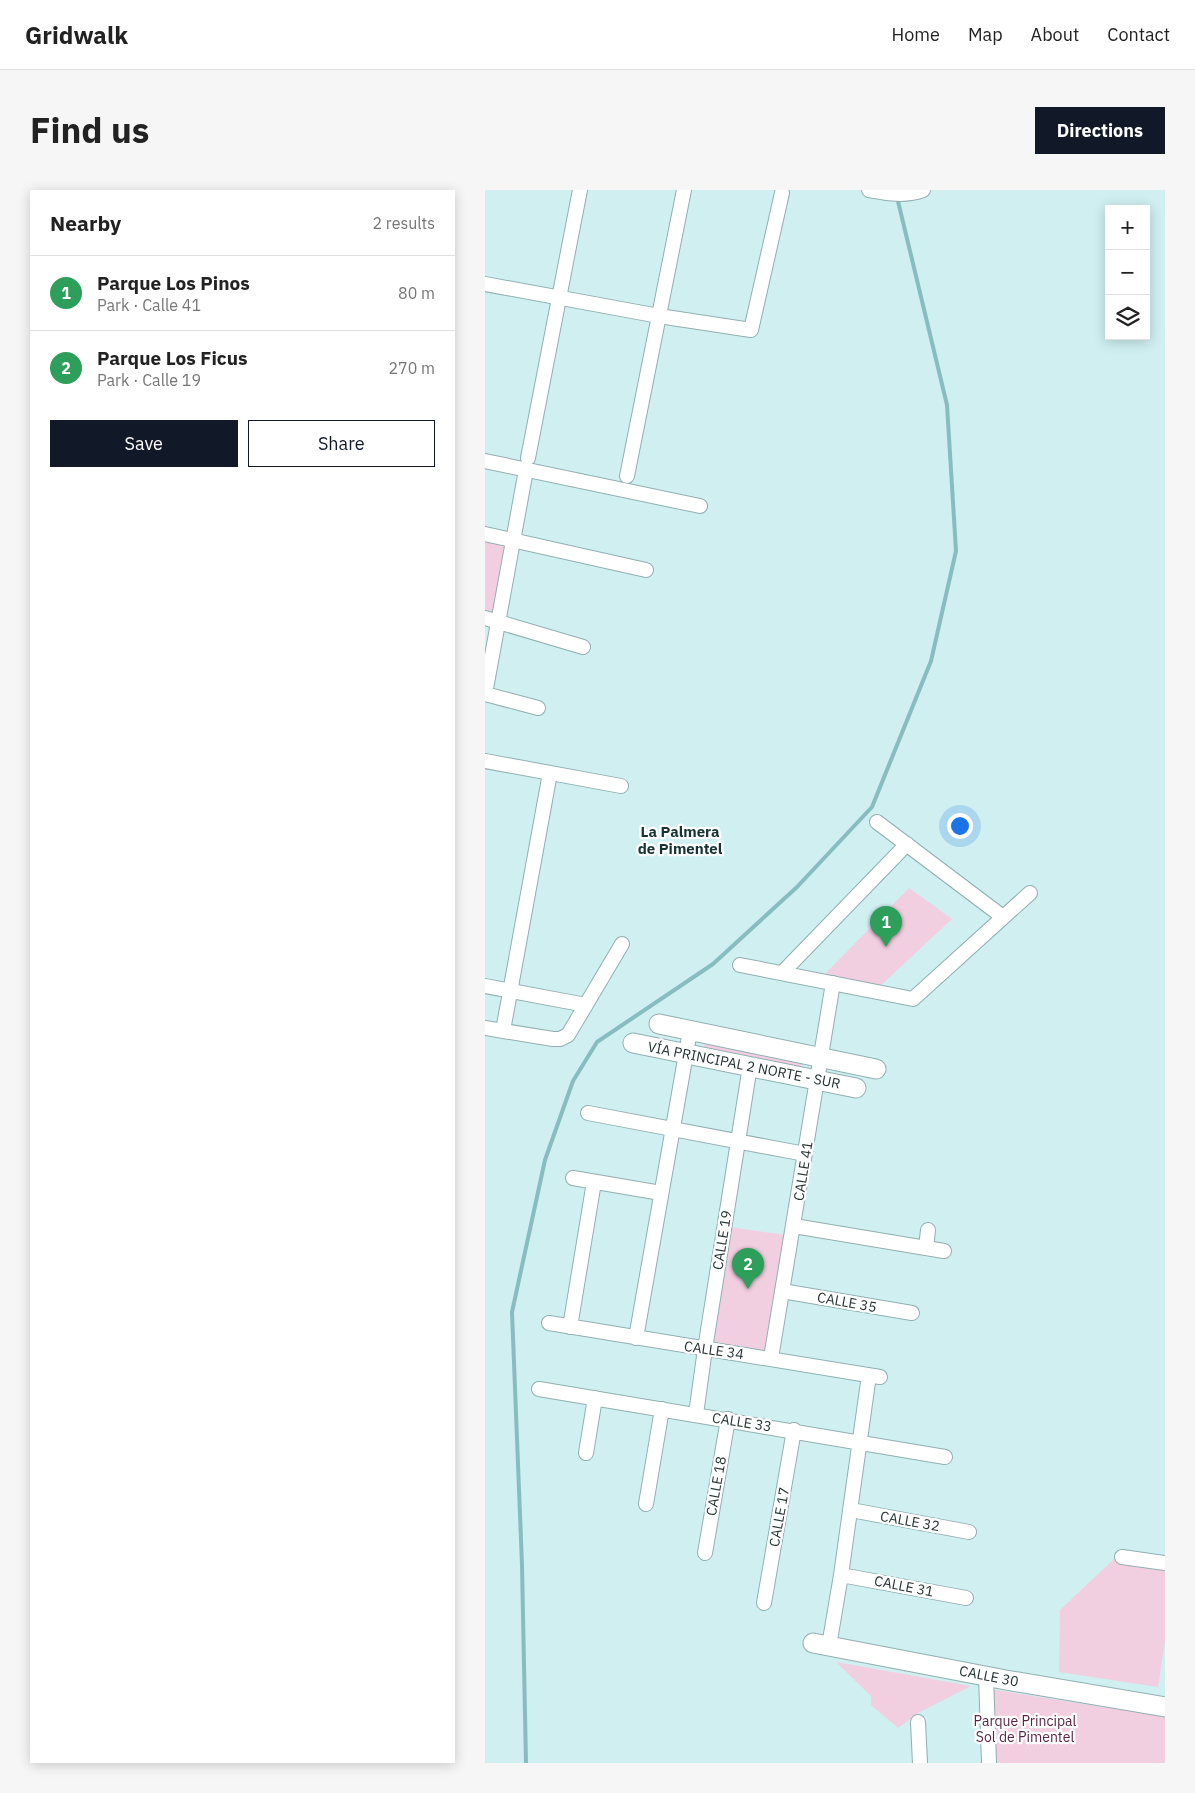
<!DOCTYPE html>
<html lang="en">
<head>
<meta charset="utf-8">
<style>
	body { margin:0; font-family:"IBM Plex Sans",sans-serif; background:#f6f6f6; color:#222 }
	.controls { position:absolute; right:15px; top:15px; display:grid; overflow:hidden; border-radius:0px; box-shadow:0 2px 12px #0003 }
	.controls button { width:45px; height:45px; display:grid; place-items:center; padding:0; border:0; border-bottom:1px solid #e0e0e0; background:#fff; color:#222; font:25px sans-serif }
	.you { position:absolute; left:474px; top:635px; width:18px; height:18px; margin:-12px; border:4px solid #fff; border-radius:50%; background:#1a73e8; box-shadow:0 0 0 8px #1a73e833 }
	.badge { display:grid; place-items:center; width:32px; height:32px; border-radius:50%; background:#111827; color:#fff; font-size:16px; font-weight:700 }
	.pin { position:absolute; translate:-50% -41px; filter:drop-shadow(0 1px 2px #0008) }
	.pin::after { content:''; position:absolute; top:26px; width:18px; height:15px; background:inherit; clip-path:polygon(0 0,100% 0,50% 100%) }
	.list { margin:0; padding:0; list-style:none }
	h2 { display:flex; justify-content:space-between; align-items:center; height:65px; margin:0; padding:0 20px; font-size:21px }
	h2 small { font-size:16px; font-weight:400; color:#767676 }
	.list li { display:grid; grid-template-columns:32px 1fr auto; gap:15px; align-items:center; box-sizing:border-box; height:75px; padding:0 20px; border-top:1px solid #e0e0e0 }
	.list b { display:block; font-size:19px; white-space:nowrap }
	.list p { margin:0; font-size:16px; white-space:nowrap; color:#767676 }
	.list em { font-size:16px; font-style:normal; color:#767676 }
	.actions { display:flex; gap:10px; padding:15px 20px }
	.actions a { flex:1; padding:11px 0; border:1px solid #111827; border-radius:0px; text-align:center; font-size:18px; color:#111827 }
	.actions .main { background:#111827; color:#fff }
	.icon { flex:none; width:28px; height:28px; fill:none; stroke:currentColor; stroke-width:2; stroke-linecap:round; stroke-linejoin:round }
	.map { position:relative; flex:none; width:680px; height:1573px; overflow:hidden; border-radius:0px }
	header { display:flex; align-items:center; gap:30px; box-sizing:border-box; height:70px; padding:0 25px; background:#fff; border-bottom:1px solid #e0e0e0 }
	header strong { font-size:24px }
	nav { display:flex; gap:28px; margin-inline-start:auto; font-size:18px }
	.intro { display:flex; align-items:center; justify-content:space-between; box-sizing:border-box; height:120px; padding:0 30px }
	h1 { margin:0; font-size:35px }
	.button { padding:12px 22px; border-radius:0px; background:#111827; color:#fff; font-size:18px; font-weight:700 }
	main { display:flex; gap:30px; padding:0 30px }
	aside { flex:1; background:#fff; border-radius:0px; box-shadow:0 2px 12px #0003 }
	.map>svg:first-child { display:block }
</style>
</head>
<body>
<header>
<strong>Gridwalk</strong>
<nav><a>Home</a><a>Map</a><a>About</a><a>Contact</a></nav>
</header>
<div class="intro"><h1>Find us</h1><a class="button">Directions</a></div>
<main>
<aside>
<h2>Nearby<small>2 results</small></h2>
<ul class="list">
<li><span class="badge" style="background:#2e9e5b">1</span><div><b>Parque Los Pinos</b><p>Park · Calle 41</p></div><em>80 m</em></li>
<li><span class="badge" style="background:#2e9e5b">2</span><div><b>Parque Los Ficus</b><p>Park · Calle 19</p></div><em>270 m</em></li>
</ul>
<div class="actions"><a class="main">Save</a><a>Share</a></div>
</aside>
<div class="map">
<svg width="680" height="1573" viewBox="0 0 680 1573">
	<rect width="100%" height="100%" fill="#cfeff0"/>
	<!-- green -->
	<path fill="#f2cee1" d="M0,350l23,5 -14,70 -9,-2z
		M424,698l43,31 -73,68 -55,-12z
		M220,853l97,20 -1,5 -97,-20z
		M244,1037l56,8 -19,116 -55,-8z
		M629,1369l51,7v75l-7,46 -99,-15 1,-62z
		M351,1472l135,24 -51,26 -22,16 -27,-23v-9z
		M505,1499l175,28v46h-172z"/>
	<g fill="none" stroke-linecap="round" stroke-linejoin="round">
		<!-- stream -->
		<path stroke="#88bdc0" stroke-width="4" d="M41,1573l-4,-198 -10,-253 33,-152 28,-79 24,-39 116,-78 84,-77 75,-80 59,-146 25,-110 -9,-146 -50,-208"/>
		<defs>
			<path id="street" d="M384,0c17,3 36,7 54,0
				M0,94l174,32 92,14 31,-137
				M43,268l52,-268
				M0,271l215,45
				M142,286l57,-286
				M0,344l161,36
				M0,428l98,29
				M0,504l41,-224
				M0,504l53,14
				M0,571l136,25
				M392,632l126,95
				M255,775l173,34 117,-106
				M297,783l125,-129
				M0,796l101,19
				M19,835l46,-252
				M0,838l68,11h7l8,-4 54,-91
				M103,923l217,41
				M88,988l88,15
				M309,1036l150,25
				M441,1058l2,-18
				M297,1101l130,22
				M64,1133l331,54
				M85,1137l24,-145
				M151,1148l54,-307
				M286,1168l62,-375
				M54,1199l406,68
				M211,1224l9,-65 45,-283
				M101,1263l9,-55
				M161,1314l16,-95
				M366,1320l118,22
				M220,1363l23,-134
				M637,1367l43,6
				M356,1385l125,23
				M279,1413l30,-173
				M344,1456l12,-71 28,-200
				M501,1486l3,87
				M433,1532l2,41"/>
			<path id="secondary" d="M174,834l217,45
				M148,853l223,45
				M328,1453l193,37 159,27"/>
		</defs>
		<!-- street casing -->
		<use href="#street" stroke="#91afb1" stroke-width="16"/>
		<!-- secondary casing -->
		<use href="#secondary" stroke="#91afb1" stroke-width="21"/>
		<!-- street -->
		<use href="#street" stroke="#fff" stroke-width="14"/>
		<!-- secondary -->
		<use href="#secondary" stroke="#fff" stroke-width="19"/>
	</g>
	<g text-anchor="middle" stroke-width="4.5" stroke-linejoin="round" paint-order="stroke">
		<!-- street labels -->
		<g font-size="14" fill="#253232" stroke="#fff">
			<text transform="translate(259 875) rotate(11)" y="5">VÍA PRINCIPAL 2 NORTE - SUR</text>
			<text transform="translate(318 981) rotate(-81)" y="5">CALLE 41</text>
			<text transform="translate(237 1050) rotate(-81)" y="5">CALLE 19</text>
			<text transform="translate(362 1112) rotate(10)" y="5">CALLE 35</text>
			<text transform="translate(229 1160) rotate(8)" y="5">CALLE 34</text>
			<text transform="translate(257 1232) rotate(9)" y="5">CALLE 33</text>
			<text transform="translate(231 1296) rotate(-80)" y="5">CALLE 18</text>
			<text transform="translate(294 1327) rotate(-80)" y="5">CALLE 17</text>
			<text transform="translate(425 1331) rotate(10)" y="5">CALLE 32</text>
			<text transform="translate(419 1396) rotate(11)" y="5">CALLE 31</text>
			<text transform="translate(504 1486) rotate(11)" y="5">CALLE 30</text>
		</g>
		<!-- park labels -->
		<g font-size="14" fill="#592645" stroke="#fff">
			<text x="540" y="1536">Parque Principal<tspan x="540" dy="16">Sol de Pimentel</tspan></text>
		</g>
		<!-- neighbourhood labels -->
		<g font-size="15" font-weight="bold" fill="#183334" stroke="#fff">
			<text x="195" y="647">La Palmera<tspan x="195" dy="17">de Pimentel</tspan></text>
		</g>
	</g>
</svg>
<div class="controls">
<button>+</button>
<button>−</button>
<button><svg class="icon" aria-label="layers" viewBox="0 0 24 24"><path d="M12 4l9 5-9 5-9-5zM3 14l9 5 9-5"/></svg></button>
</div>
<div class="you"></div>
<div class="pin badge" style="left:401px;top:757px;background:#2e9e5b">1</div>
<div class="pin badge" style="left:263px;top:1099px;background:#2e9e5b">2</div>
</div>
</main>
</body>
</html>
